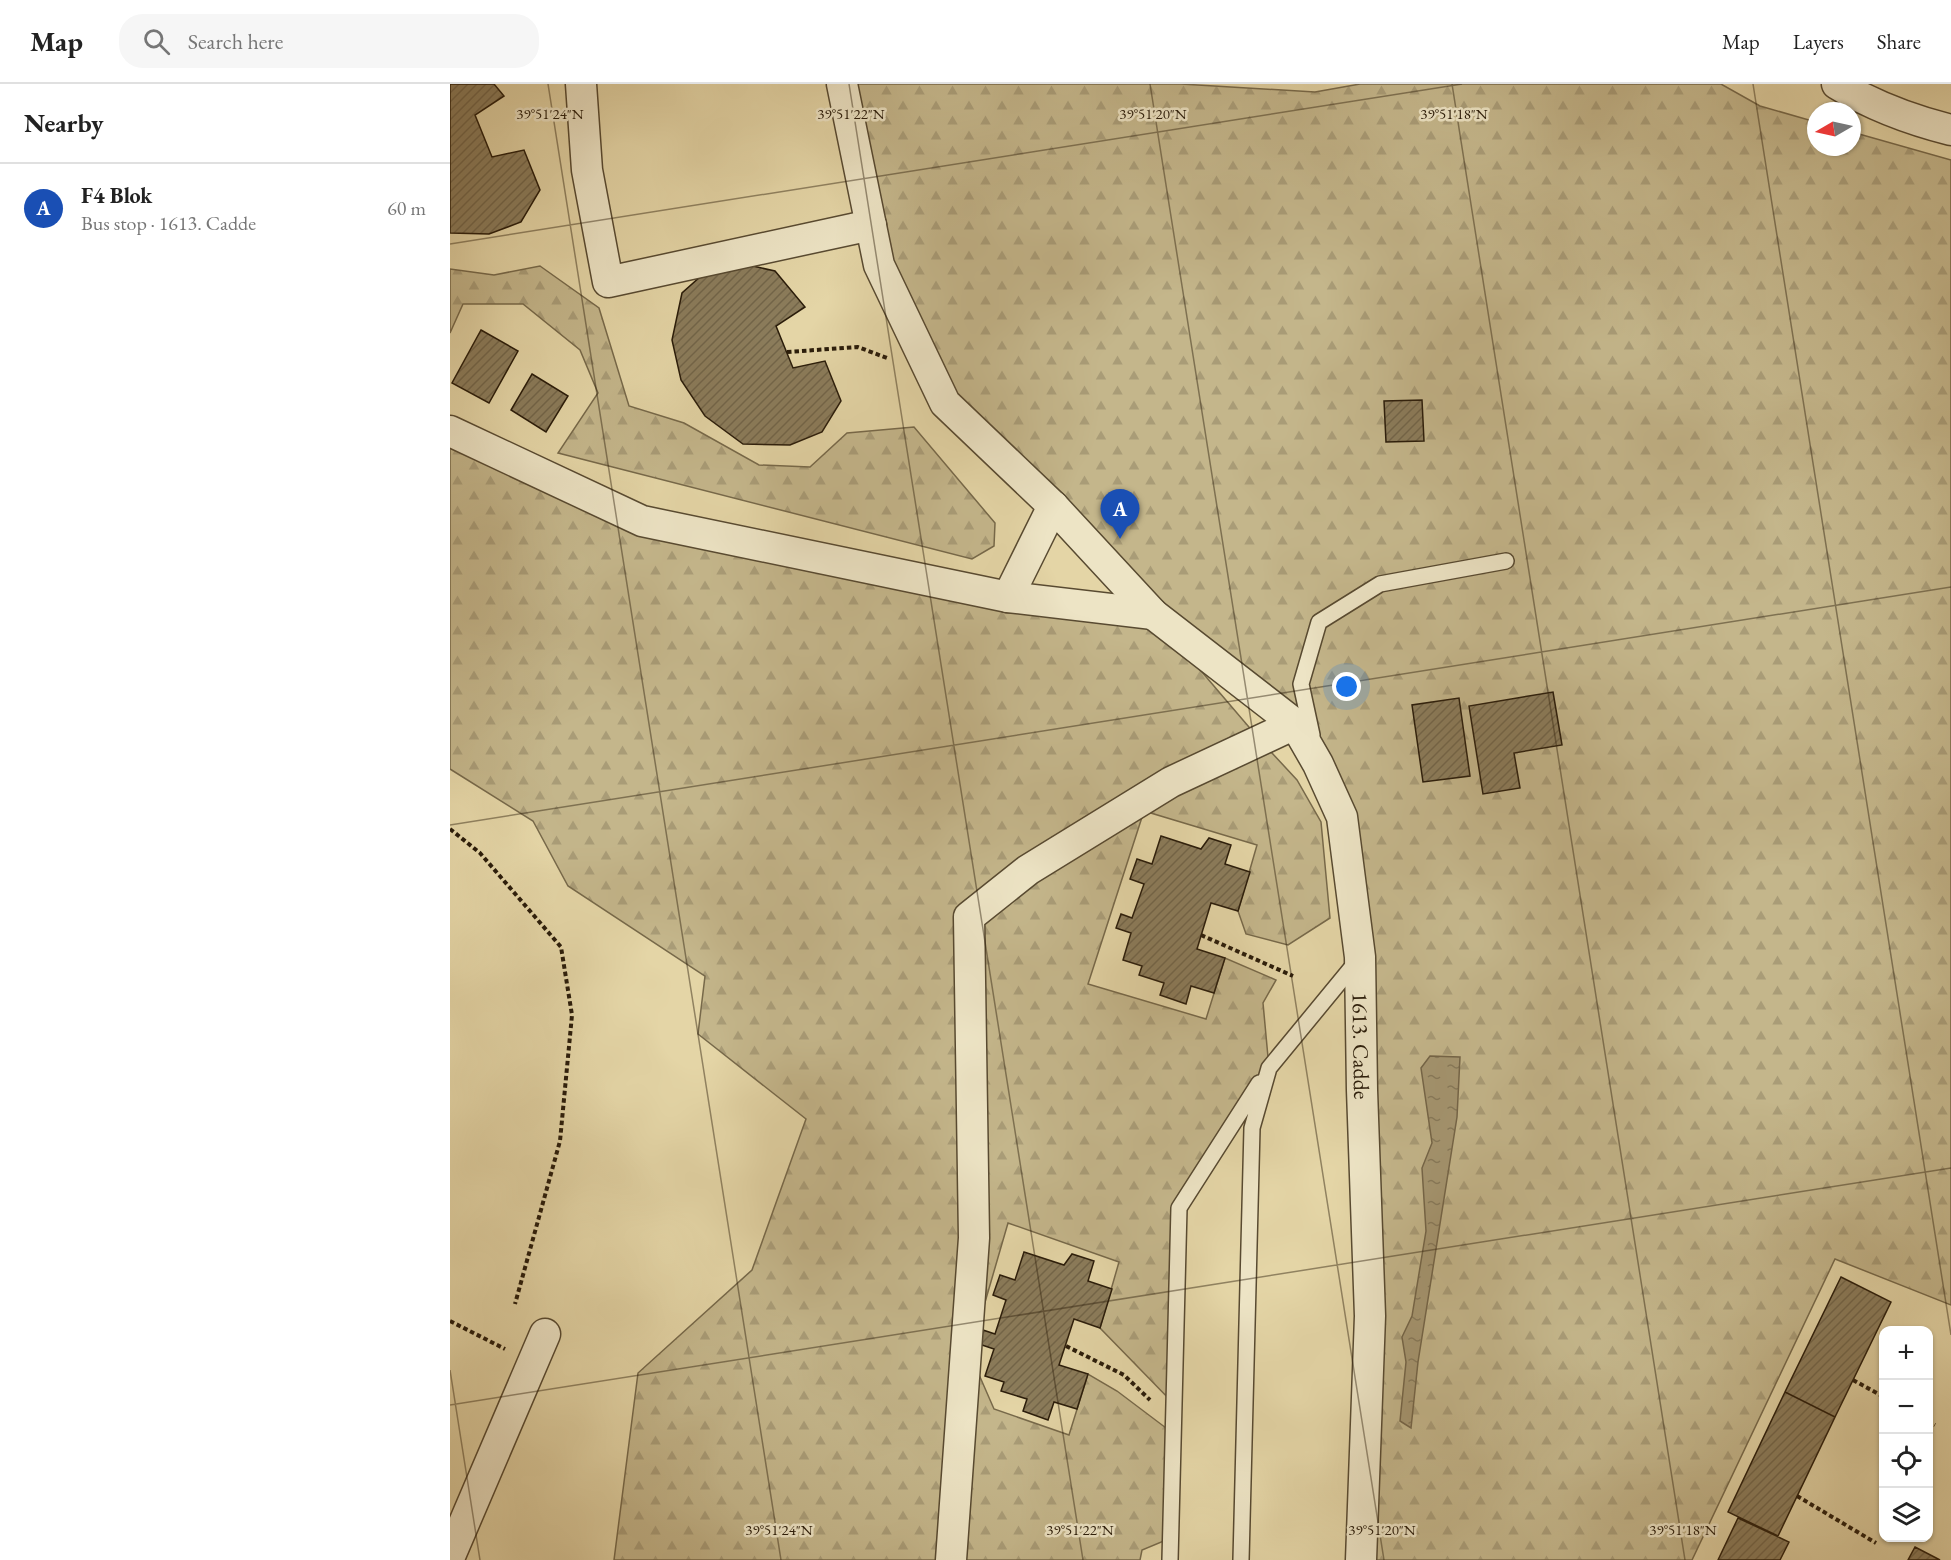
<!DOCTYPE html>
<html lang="en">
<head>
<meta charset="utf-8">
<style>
	body { margin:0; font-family:"EB Garamond",serif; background:#f6f6f6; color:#222 }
	.controls { position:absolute; right:18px; bottom:18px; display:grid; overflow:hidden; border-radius:12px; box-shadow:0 2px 4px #0004 }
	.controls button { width:54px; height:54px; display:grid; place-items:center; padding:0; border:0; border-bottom:2px solid #e0e0e0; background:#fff; color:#222; font:30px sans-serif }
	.compass { position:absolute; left:1357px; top:18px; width:54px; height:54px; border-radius:50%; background:#fff; box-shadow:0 2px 4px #0004; rotate:261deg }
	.you { position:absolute; left:897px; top:603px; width:21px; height:21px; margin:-15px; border:4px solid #fff; border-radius:50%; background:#1a73e8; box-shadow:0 0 0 9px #1a73e833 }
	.badge { display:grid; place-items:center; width:39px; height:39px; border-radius:50%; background:#2563eb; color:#fff; font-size:20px; font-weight:700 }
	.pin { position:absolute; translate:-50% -50px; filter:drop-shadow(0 2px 3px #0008) }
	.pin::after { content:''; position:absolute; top:32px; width:21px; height:18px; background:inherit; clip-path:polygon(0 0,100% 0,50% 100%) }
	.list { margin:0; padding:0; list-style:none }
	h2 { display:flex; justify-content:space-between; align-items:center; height:78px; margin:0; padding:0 24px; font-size:26px }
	h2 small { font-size:20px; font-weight:400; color:#767676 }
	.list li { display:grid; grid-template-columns:39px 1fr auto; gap:18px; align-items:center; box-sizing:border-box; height:90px; padding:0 24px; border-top:2px solid #e0e0e0 }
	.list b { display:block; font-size:22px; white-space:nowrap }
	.list p { margin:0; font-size:20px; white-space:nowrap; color:#767676 }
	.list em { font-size:20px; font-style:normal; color:#767676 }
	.icon { flex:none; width:33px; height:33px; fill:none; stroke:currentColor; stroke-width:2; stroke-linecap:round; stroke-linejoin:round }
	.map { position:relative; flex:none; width:1501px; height:1476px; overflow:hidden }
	header { display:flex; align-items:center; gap:36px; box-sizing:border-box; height:84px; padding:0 30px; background:#fff; border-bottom:2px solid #e0e0e0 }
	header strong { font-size:28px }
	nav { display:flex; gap:33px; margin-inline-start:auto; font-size:21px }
	.search { width:420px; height:54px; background:#f6f6f6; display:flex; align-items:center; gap:15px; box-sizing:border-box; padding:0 21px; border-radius:24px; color:#767676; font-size:22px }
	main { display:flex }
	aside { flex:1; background:#fff }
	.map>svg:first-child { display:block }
</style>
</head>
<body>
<header>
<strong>Map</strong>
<div class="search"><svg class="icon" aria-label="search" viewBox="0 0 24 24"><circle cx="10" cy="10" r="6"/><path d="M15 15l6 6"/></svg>Search here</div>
<nav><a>Map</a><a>Layers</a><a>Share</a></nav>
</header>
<main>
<aside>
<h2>Nearby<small></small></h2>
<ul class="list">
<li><span class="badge" style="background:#1a4fb4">A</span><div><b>F4 Blok</b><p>Bus stop · 1613. Cadde</p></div><em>60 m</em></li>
</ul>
</aside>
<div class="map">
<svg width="1501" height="1476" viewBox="0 0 1501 1476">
	<defs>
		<pattern id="forest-firs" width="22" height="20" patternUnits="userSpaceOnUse" patternTransform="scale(1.5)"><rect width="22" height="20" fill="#c4b68b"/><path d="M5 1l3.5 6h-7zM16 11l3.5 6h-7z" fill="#a99c77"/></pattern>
		<pattern id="water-ripples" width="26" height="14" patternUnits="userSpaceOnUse" patternTransform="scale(1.5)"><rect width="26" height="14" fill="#a59671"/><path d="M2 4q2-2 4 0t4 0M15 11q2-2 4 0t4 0" fill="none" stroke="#877a5b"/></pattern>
		<pattern id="building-hatch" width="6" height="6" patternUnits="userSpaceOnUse" patternTransform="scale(1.5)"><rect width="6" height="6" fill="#8b7c5b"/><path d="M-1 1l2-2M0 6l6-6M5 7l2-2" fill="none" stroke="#726549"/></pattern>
	</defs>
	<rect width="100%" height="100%" fill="#e4d5a6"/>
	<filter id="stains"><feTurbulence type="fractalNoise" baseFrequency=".00333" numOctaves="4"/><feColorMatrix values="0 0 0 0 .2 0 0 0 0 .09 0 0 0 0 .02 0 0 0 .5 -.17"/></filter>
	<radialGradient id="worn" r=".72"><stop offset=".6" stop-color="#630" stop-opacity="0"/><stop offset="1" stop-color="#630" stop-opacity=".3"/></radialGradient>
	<!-- forest -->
	<path fill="url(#forest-firs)" stroke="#77694a" stroke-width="1.5" d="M393,0h338l134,8 45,-8h361l39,22 56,16v25h36v-15l99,28v1145l-116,-46 -143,301h-330l-20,-742 -47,-94 -140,-107 105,123 37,40 24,42 9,96 -42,27 -42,-11 -8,-23 19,-66 -113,-34 -56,173 118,35 19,-61 51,22 -13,23 6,65 -90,140 -5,196 -74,-76 19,-66 -111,-39 -38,131 24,55 75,26 19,-61 29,17 57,43 -3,104 -29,12 -2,10h-526l24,-187 114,-103 54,-151 -108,-85 7,-58 -137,-90 -35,-65 -83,-52v-338l191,89 511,94 -207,-211 -66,-138z
		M90,182l59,42 30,98 55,17 75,42 51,2 37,-34 67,-6 81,96 -1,23 -22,13 -414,-106 40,-60 -18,-43 -57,-46h-60l-13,29v-64l44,6z"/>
	<!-- water -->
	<path fill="url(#water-ripples)" stroke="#746548" stroke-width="1.5" d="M980,972l30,1 -3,60 -39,245 -7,66 -11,-7 6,-59 -4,-25 10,-21 14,-85 -4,-63 10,-25 -11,-75z"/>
	<!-- building -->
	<path fill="url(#building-hatch)" stroke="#2a1c0a" stroke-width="1.5" d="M0,0h44l10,12 -29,19 17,42 32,-7 16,40 -19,32 -32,12 -39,-1z
		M289,179l36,8 30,36 -29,19 17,42 32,-7 16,40 -19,31 -32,13 -47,-1 -38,-28 -24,-36 -9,-40 10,-47 27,-24z
		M31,246l37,21 -29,52 -37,-20z
		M82,290l36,22 -22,36 -35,-22z
		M972,316l2,41 -38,1 -2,-41z
		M1103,608l9,53 -48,8 6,35 -37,6 -14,-88z
		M1009,614l11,78 -47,6 -11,-77z
		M711,752l40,13 8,-11 22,7 -6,19 25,8 -12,39 -27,-8 -14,46 28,9 -11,35 -23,-7 -5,18 -26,-9 4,-12 -25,-8 3,-9 -19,-6 8,-27 -15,-5 5,-14 11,4 12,-34 -14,-5 7,-20 15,5z
		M574,1168l40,13 8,-11 22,7 -6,20 24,8 -12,39 -26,-9 -15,46 29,9 -11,35 -23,-7 -6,18 -25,-9 4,-12 -26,-8 3,-9 -19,-6 9,-27 -15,-5 4,-14 12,4 11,-34 -13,-5 7,-20 15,5z
		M1391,1193l50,25 -56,115 -50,-25z
		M1335,1308l50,25 -57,119 -50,-24z
		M1288,1434l51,24 -9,18h-62z
		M1465,1463l25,13h-32z"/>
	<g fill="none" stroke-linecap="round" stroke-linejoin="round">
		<defs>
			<path id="lane" d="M862,651l-11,-51 18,-62 61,-38 126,-23
				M720,1476l9,-352 80,-125
				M791,1476l11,-432 17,-60 88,-107"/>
			<g id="street">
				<path d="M131,0l6,86 21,112 263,-57"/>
				<path id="s1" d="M392,0l37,181 66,138 108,103 100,108 142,110 23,40 24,53 18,140 2,133 8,226 -9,244"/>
				<path d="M1387,0c36,22 74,36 114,46"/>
				<path d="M0,347l192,90 366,76 145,17"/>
				<path d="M558,513l45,-91"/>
				<path d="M0,1472l95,-222"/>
				<path d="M501,1476l23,-322 -5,-321 59,-47 143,-88 124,-58"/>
			</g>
		</defs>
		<!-- lane casing -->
		<use href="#lane" stroke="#584a31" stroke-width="18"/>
		<!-- street casing -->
		<use href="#street" stroke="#584a31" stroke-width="33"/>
		<!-- path -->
		<path stroke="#2a1c0a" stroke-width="4" stroke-dasharray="4.5 3" stroke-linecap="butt" d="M337,268l71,-5 29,11
			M0,745l30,24 81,94 11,68 -12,126 -45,163
			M751,851l92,41
			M0,1237l55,28
			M616,1262l58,29 26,25
			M1403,1296l31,17
			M1478,1337l7,4
			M1347,1412l79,47"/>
		<!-- lane -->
		<use href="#lane" stroke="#ede4c5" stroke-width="15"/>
		<!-- street -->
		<use href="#street" stroke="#ede4c5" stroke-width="30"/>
	</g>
	<!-- ticks -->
	<path fill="none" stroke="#2a1c0a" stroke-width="1.5" stroke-opacity="0.45" d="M98,0l233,1476M399,0l234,1476M700,0l234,1476M1002,0l233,1476M1303,0l198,1251M0,160l1012,-160M0,741l1501,-238M0,1286l30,190M0,1321l1501,-237"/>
	<g text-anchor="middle" stroke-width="5" stroke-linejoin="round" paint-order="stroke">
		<!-- street labels -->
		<g font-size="22" fill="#2a1c0a" stroke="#ede4c5">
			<text dy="8" stroke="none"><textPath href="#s1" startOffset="1148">1613. Cadde</textPath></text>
		</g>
	</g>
	<g font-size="15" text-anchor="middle" fill="#2a1c0a" stroke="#ede4c5" stroke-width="5" stroke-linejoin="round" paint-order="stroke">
		<text x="100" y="35">39°51'24"N</text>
		<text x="401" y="35">39°51'22"N</text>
		<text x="703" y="35">39°51'20"N</text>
		<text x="1004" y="35">39°51'18"N</text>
		<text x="329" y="1451">39°51'24"N</text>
		<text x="630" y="1451">39°51'22"N</text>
		<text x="932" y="1451">39°51'20"N</text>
		<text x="1233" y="1451">39°51'18"N</text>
	</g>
	<rect width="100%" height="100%" filter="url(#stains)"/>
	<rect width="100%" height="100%" fill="url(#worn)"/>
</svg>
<div class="controls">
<button>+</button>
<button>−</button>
<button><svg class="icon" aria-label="locate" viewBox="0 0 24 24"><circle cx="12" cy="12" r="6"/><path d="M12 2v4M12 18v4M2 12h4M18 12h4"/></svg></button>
<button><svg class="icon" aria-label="layers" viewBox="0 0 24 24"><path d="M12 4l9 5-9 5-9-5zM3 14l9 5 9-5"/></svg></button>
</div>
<svg class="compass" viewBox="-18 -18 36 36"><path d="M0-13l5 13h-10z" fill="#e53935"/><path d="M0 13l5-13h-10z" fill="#767676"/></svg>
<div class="you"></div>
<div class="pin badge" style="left:670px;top:455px;background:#1a4fb4">A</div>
</div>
</main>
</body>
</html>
